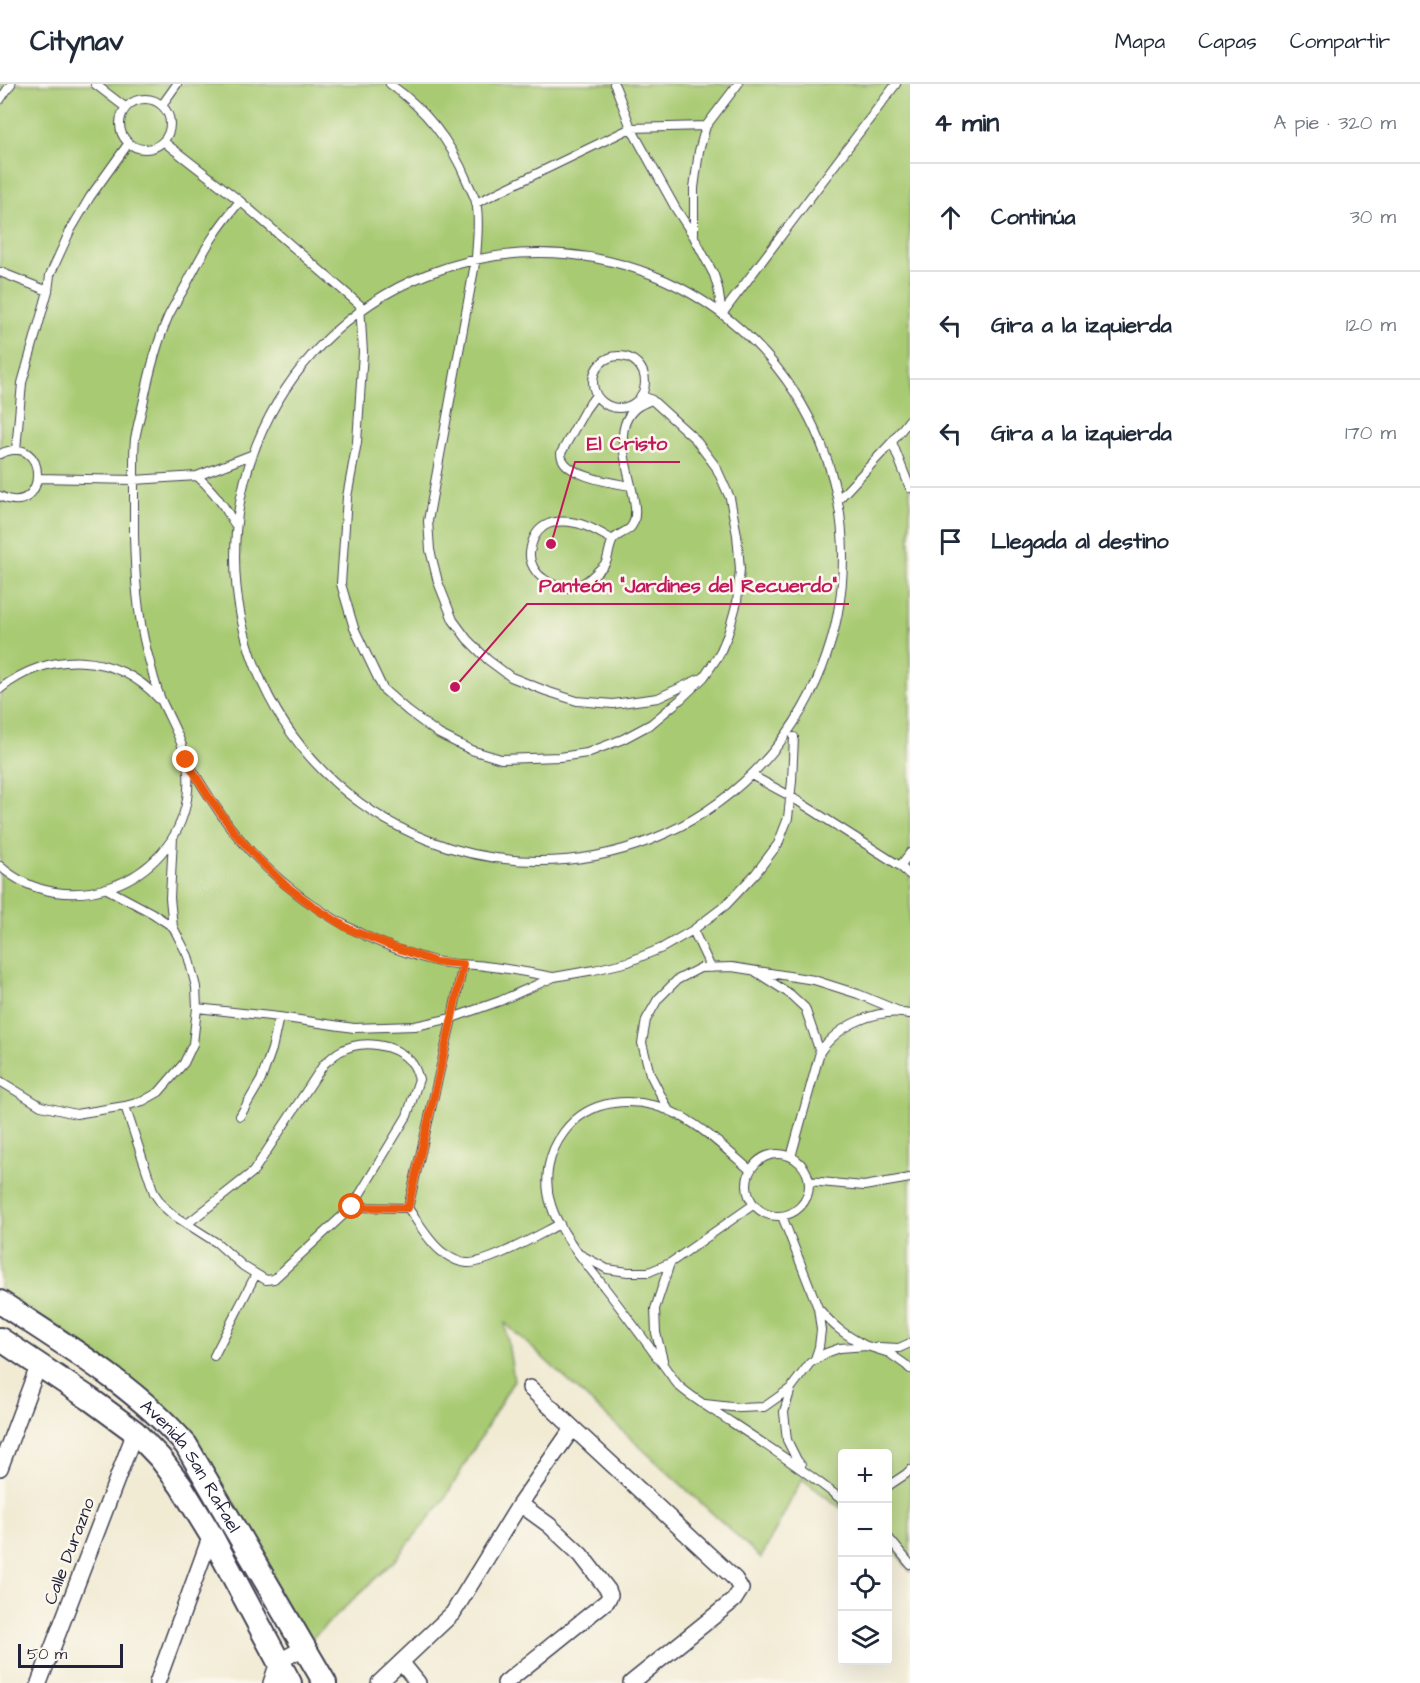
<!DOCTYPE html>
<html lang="es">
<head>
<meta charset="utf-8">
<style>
	body { margin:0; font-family:"Architects Daughter",sans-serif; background:#f6f6f7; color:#1f2937 }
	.controls { position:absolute; right:18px; bottom:18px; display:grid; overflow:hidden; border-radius:6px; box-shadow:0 6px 24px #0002 }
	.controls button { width:54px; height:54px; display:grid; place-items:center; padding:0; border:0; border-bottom:2px solid #e0e1e3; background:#fff; color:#1f2937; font:30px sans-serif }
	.scale { position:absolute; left:18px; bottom:15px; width:105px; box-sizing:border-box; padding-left:6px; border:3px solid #22223b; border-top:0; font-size:16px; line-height:21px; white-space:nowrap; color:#22223b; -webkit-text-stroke:4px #fbf7ec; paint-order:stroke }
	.stop { position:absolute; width:18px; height:18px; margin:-14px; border:4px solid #ea580c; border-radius:50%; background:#fff }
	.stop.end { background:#ea580c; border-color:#fff; box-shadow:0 2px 6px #0008 }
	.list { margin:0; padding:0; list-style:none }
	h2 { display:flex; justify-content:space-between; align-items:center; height:78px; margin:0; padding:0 24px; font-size:26px }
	h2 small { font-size:20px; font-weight:400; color:#747a83 }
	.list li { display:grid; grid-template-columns:39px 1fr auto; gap:18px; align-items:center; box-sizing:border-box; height:108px; padding:0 24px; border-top:2px solid #e0e1e3 }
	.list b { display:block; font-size:22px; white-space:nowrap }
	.list em { font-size:20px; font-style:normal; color:#747a83 }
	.icon { flex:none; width:33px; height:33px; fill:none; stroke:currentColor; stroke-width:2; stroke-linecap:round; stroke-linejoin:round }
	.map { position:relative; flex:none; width:910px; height:1599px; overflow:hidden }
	header { display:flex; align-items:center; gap:36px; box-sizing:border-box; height:84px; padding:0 30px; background:#fff; border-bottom:2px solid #e0e1e3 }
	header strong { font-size:28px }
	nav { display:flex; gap:33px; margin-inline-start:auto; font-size:21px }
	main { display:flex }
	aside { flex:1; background:#fff }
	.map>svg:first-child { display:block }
</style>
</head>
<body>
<header>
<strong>Citynav</strong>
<nav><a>Mapa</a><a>Capas</a><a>Compartir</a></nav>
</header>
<main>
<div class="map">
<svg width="910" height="1599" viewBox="0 0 910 1599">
	<rect width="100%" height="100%" fill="#fbf7ec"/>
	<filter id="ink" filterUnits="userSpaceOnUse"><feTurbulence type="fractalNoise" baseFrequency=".0167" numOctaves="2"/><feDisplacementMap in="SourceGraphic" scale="12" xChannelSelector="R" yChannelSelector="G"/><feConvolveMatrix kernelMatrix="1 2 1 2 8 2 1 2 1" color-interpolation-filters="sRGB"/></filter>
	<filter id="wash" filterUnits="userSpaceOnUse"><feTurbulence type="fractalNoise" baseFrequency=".008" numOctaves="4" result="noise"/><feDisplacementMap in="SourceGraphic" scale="24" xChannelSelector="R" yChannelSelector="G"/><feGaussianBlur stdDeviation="1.35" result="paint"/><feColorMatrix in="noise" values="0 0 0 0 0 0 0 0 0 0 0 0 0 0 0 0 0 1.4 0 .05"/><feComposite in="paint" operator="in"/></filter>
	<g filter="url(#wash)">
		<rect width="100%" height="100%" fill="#f1ebd4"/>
		<!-- green -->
		<path fill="#a8ca72" stroke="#657656" stroke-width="1.5" d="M0,0h910v1487l-22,-28v-89h-46v55l-40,-30 -41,79 -256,-235 9,57 -70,120 -50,61 -86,81 -120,-198 -122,-107 -66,-47z"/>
	</g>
	<g filter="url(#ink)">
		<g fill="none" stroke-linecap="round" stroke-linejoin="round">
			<defs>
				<path id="lane" d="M95,0l30,23
					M390,0c34,24 61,58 77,97 3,7 7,14 9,21 4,16 1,39 0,56l-48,263 2,29 8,32 15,38 14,19 21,21 23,17 35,14 31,10 36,3 45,-6 41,-19
					M614,0l2,4 15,40 45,81 17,26 21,40 4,13 4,26
					M120 40a25 25 0 1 1 50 0a25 25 0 1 1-50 0Z
					M0,16l11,-16
					M162,21l15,-21
					M164,58l76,59 120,104 3,47 -6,90 -10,55 -6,87 13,44 29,61 25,22 31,23 32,16 30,9 59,-2 27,-4 36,-14 28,-15 30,-25 23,-22 15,-22 9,-21 9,-32 3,-33 -3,-34 -7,-37 -14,-31 -21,-28 -43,-39 -11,-5
					M476,119l155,-75 75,-2
					M694,150v-46l5,-37 7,-25 32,-42
					M235 473a304 304 0 1 1 608 0a304 304 0 1 1-608 0Z
					M0,188l48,19
					M722,230l174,-230
					M593 298a26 26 0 1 1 52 0a26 26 0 1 1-52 0Z
					M596,311l-11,15 -24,43c0,23 52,30 70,33
					M892,358l18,46
					M16,366l6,-67 26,-92 2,-16 20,-44 20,-34 38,-53
					M0,370c50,-24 49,66 0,42
					M197,392c16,14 27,29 37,47
					M38,394l96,2 63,-4 54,-21
					M838,416l54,-58 18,-23
					M613,456c-11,-6 -25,-15 -37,-17 -26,-5 -43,3 -46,30 -1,10 6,21 14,26 21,15 36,10 53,-7 3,-3 7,-6 9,-10 3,-6 3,-16 7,-22 4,-6 14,-8 18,-13 18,-24 -30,-91 5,-119 5,-4 11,-6 16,-8
					M0,605c49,-39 116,-37 159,10
					M189,680c14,23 28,47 45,68 51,63 122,109 201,129 16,4 34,3 50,5 22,2 45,7 68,11
					M753,692l37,20 110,70 10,9
					M0,782c65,58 173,18 187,-67 6,-41 -8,-61 -24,-95 -8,-16 -11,-35 -16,-52 -10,-38 -12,-78 -13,-117 0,-23 0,-46 0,-68 0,-9 0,-19 1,-28 2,-11 5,-23 8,-35 6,-30 13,-59 25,-87 5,-11 12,-21 18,-32 9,-17 18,-35 29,-51 7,-11 16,-22 25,-33
					M900,782l10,-13
					M107,805l45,24 21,14
					M693,846l18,38
					M463,880l-11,54 -44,190c10,14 20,33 34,44 7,5 16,11 25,11 21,1 73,-29 93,-39
					M756,888l34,22 15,14 15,44
					M197,924l82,9 75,11 61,-2 37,-8 48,-17 54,-24 40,-7 34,-8 34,-14 31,-18 33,-25 30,-32 22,-29 10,-26 4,-37 2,-44
					M0,997l41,25 35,8 49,-8 18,-5 16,-9 25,-29 9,-19 4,-36 -1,-21 -8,-31 -15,-29 -3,-29 3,-61
					M125,1022l29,87 9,13 10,9 44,28 26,23 13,8 10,6 8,-1 78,-72 56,1
					M669,1027l-19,-37 -8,-31 4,-23 12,-21 19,-19 23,-12 32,-1 82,13 44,14 41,17
					M240,1032l21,-36 11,-31 7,-32
					M747 1101a31 31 0 1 1 62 0a31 31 0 1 1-62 0Z
					M791,1073l29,-105c18,-27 58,-45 90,-38
					M750,1086c-41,-35 -78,-75 -137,-67 -20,3 -37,13 -49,29 -16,21 -21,48 -13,73 8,27 37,61 54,83 18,23 35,46 52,69 8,9 14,20 22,29 13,12 37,26 52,36 38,25 76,50 111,78
					M809,1097l55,5 46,-8
					M782,1132l36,92 3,22 -2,17 -4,12
					M187,1140l66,-52 71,-108c5,-4 10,-9 15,-12 22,-13 55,-9 72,10 4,4 6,11 8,17l-12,37 -55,91
					M581,1171l26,14 21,3h21l21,-9 83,-58
					M819,1225c16,19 25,25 47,37
					M878,1263l21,1 11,-5
					M214,1272l42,-82
					M663,1276l-7,-27 -1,-24 15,-46
					M705,1320l35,4 24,-1 27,-19
					M801,1381l-4,-5 -10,-20 -3,-28 7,-24 19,-25 16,-10 14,-5 27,-2 22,7 17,12 4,4
					M888,1402l18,-12 4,-4
					M888,1453l22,27"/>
				<path id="street" d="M530,1304l205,191 6,10 -7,11 -103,83
					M0,1384l39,-104
					M401,1578l17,21
					M39,1599l96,-251
					M157,1599l54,-148
					M271,1599l7,-21 27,-15
					M379,1599l74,-70 67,-109 52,-75
					M505,1599l102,-82 3,-6 -2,-5 -27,-35 -32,-30 -29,-21"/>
				<g id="secondary">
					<path id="s1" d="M0,1218c65,43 135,84 186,143l139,238"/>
					<path d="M0,1255l90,60 45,33 25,26 21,28 30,49 79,148"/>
				</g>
			</defs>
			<!-- lane casing -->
			<use href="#lane" stroke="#414052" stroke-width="10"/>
			<!-- street casing -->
			<use href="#street" stroke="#414052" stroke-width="18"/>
			<!-- secondary casing -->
			<use href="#secondary" stroke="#414052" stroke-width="26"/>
			<!-- lane -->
			<use href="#lane" stroke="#fff" stroke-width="8"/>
			<!-- street -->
			<use href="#street" stroke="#fff" stroke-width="15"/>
			<!-- secondary -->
			<use href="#secondary" stroke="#fff" stroke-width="22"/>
		</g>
	</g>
	<g fill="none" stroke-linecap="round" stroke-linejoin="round" filter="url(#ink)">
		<!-- route -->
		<path stroke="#ea580c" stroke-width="8" d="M186,676l23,37 25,35 24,27 27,26 32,24 32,20 42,17 45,16 27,2 -11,54 -44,190 -56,-1"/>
	</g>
	<g text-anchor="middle" stroke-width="5" stroke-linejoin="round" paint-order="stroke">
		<!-- street labels -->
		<g font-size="18" fill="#22223b" stroke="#fbf7ec">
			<text dy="6" stroke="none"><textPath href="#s1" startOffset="255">Avenida San Rafael</textPath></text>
			<text transform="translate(69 1467) rotate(-69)" y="6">Calle Durazno</text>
		</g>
	</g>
	<!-- callouts -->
	<path fill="none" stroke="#c2185b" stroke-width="2" d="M551 460L575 378H680M455 603L527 520H849"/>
	<g fill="#c2185b" stroke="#fbf7ec" stroke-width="2">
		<circle cx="551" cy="460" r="6"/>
		<circle cx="455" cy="603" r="6"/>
	</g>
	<g font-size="20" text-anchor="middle" font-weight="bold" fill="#c2185b" stroke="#fbf7ec" stroke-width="5" stroke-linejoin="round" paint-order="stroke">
		<text x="627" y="366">El Cristo</text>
		<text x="688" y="508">Panteón "Jardines del Recuerdo"</text>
	</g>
</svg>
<div class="controls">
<button>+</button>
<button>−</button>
<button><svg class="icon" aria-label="locate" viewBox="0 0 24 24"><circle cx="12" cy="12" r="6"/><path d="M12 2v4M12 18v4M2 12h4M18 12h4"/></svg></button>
<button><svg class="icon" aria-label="layers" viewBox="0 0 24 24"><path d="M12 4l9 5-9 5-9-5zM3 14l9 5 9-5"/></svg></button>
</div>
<div class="scale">50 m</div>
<div class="stop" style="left:352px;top:1123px"></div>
<div class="stop end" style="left:186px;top:676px"></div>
</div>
<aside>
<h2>4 min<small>A pie · 320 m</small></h2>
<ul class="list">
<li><svg class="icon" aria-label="ahead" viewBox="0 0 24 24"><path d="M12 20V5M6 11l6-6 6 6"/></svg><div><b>Continúa</b></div><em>30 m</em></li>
<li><svg class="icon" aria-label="left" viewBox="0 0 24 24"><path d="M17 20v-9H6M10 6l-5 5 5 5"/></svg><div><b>Gira a la izquierda</b></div><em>120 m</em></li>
<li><svg class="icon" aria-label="left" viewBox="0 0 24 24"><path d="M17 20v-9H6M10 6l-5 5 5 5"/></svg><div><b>Gira a la izquierda</b></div><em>170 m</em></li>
<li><svg class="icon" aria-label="arrive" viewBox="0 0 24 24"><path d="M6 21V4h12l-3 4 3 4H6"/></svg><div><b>Llegada al destino</b></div></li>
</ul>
</aside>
</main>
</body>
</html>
